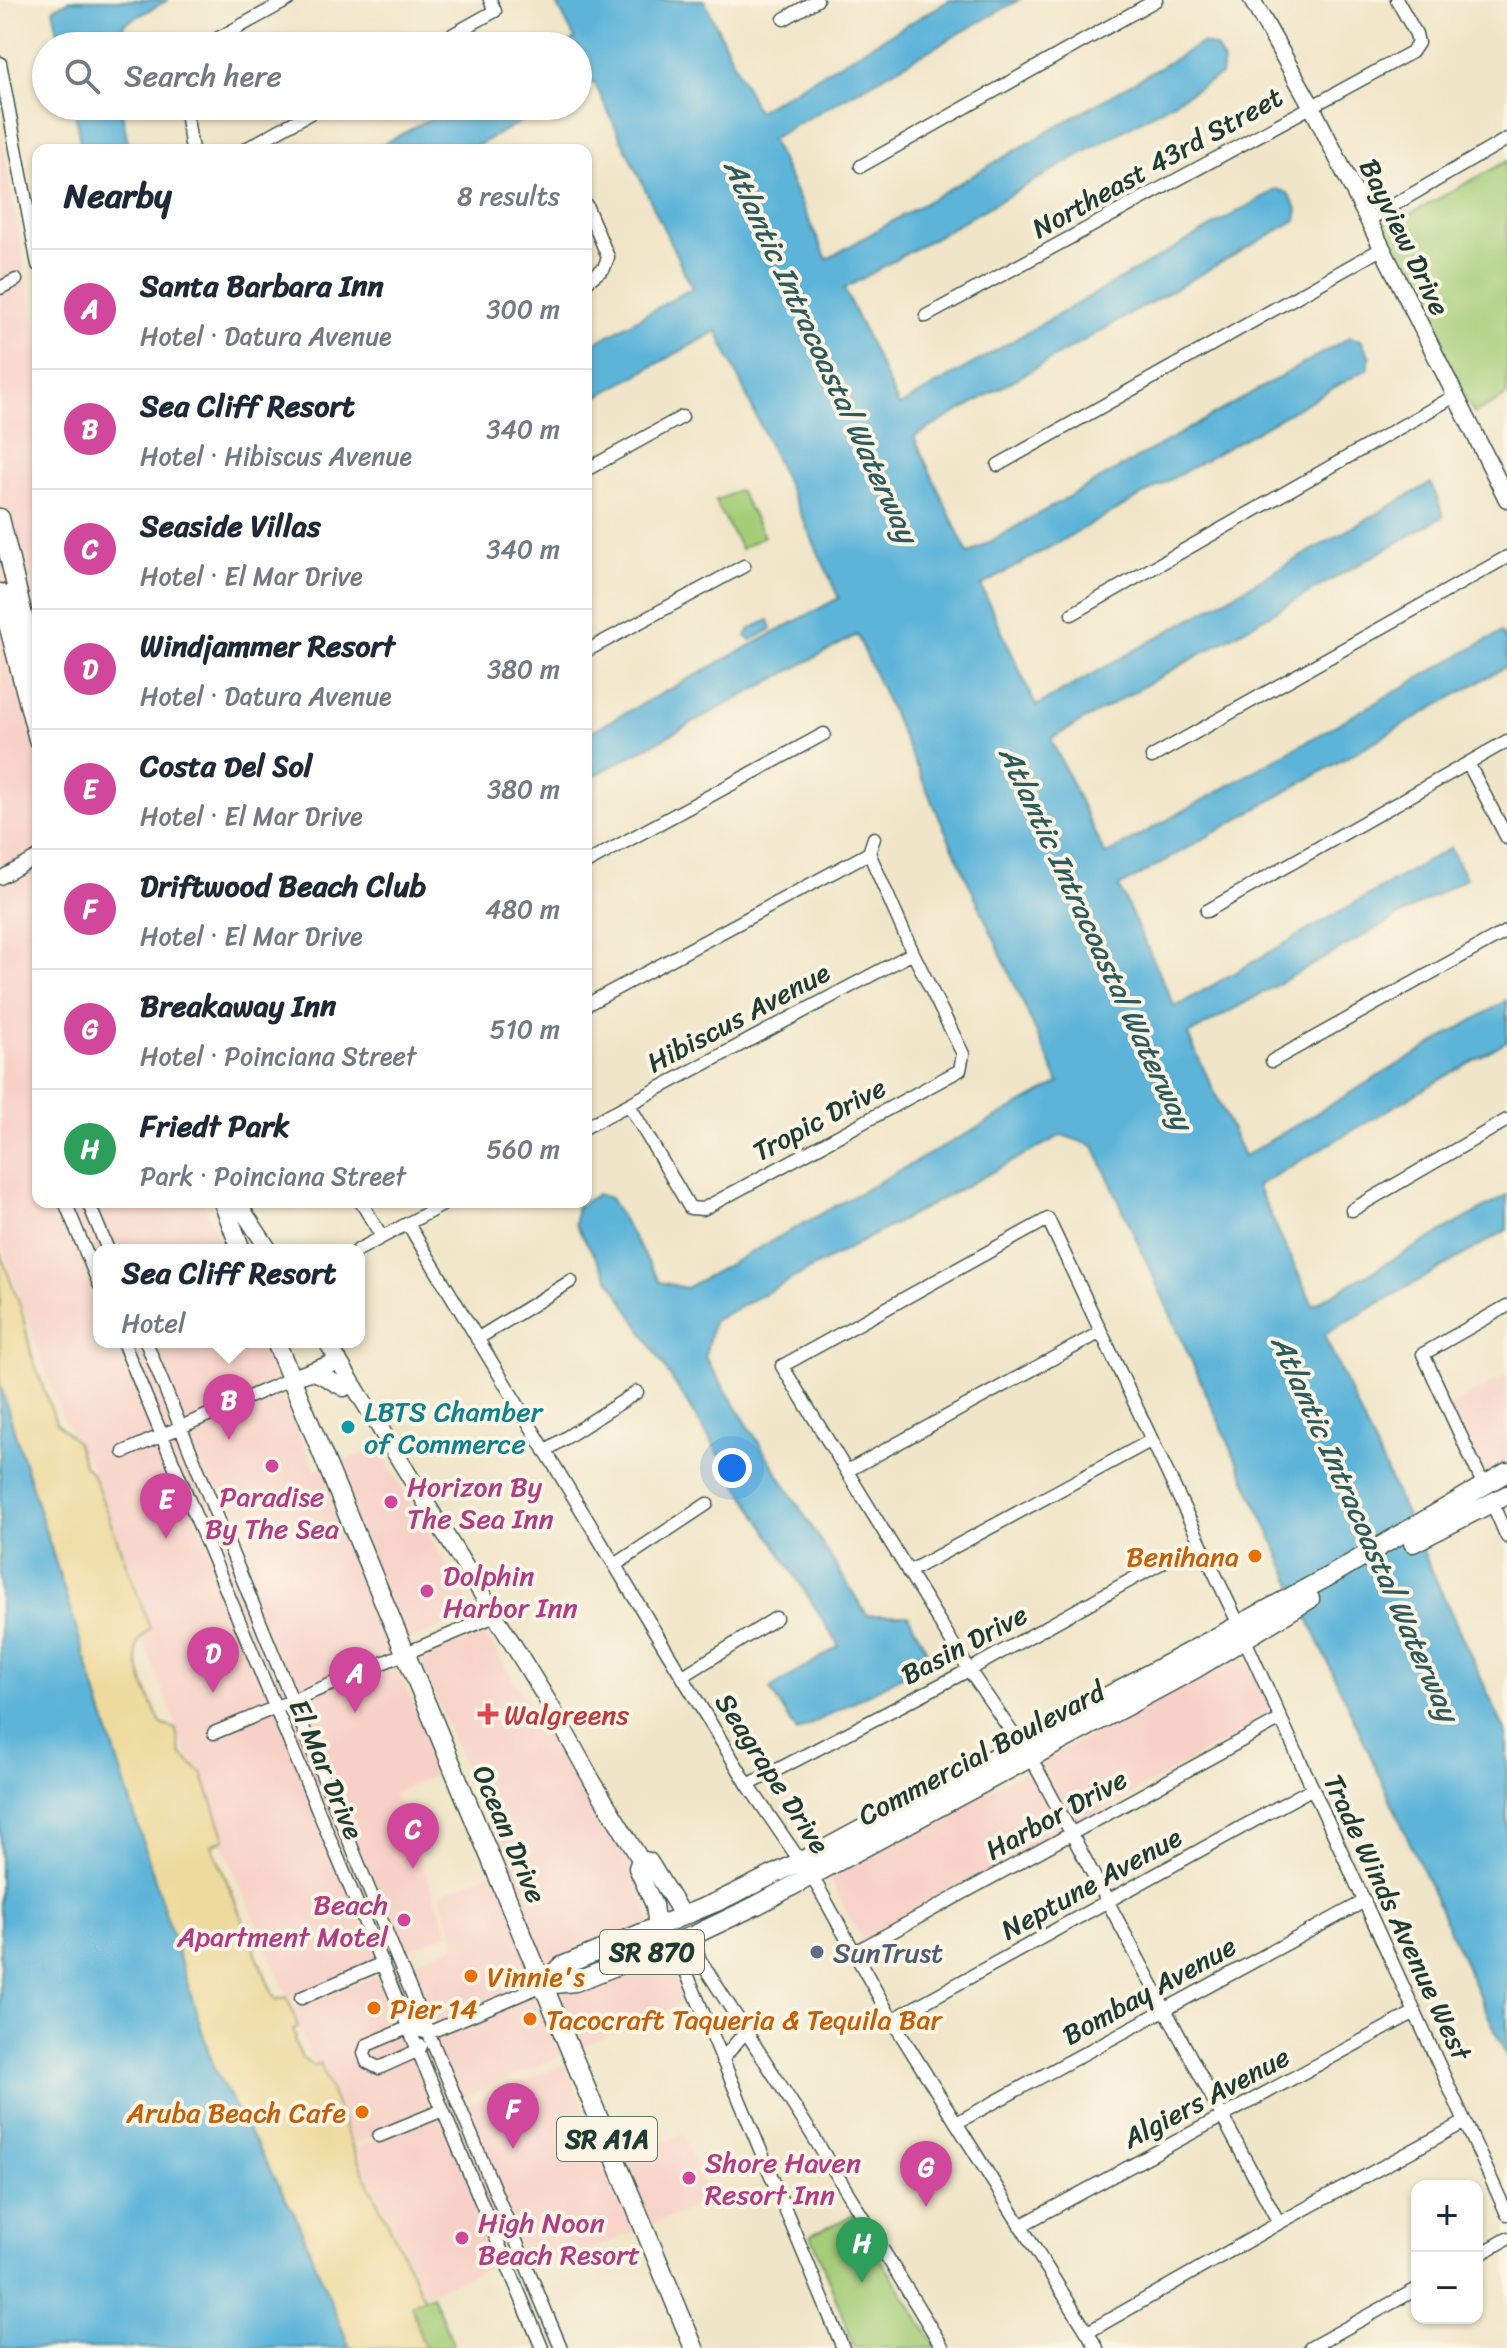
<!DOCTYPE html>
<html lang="en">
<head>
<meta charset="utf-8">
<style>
	body { margin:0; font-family:Sriracha,sans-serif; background:#f6f6f7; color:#1f2937 }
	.controls { position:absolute; right:24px; bottom:24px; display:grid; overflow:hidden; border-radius:16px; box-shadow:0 2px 6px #0004 }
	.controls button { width:72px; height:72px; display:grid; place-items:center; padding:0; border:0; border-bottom:2px solid #e0e1e3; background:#fff; color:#1f2937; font:40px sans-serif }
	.you { position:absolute; left:732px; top:1468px; width:28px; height:28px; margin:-20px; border:6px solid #fff; border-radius:50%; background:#1a73e8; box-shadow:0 0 0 12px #1a73e833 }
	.badge { display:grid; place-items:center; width:52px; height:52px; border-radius:50%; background:#7c3aed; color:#fff; font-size:26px; font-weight:700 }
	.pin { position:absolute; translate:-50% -66px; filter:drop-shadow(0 2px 4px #0008) }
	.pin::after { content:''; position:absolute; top:42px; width:28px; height:24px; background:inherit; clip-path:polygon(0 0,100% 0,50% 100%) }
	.popup { position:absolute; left:93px; top:1244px; width:272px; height:104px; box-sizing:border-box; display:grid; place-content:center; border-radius:16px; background:#fff; filter:drop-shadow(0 2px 6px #0005); font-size:26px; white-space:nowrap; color:#747a83 }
	.popup b { font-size:30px; color:#1f2937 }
	.popup::after { content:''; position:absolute; left:50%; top:100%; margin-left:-16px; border:16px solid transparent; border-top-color:#fff }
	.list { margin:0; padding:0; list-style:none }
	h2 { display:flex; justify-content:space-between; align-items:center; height:104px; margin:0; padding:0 32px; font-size:34px }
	h2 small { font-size:26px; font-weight:400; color:#747a83 }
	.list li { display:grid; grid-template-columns:52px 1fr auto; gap:24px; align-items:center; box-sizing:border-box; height:120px; padding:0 32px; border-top:2px solid #e0e1e3 }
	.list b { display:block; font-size:30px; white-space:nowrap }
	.list p { margin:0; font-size:26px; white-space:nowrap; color:#747a83 }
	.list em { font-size:26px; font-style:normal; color:#747a83 }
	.icon { flex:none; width:44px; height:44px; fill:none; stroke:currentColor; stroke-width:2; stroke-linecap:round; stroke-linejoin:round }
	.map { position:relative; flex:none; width:1507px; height:2348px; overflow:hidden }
	.search { position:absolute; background:#fff; box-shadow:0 2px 6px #0004; left:32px; top:32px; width:560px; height:88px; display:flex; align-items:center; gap:20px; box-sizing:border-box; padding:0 28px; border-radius:44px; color:#747a83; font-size:30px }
	.panel { position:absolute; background:#fff; box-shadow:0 2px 6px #0004; left:32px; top:144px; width:560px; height:1064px; border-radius:16px }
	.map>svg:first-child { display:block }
</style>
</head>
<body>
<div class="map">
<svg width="1507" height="2348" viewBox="0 0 1507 2348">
	<rect width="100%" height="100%" fill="#fcf5e5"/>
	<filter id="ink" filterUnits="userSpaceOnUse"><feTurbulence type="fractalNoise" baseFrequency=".0125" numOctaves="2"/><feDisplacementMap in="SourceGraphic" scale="16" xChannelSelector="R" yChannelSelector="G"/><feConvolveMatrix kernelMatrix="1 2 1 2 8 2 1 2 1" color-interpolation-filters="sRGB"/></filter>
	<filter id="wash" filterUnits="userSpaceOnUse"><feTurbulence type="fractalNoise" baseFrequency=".006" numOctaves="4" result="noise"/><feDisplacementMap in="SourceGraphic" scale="32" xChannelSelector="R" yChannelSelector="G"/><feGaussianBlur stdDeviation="1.8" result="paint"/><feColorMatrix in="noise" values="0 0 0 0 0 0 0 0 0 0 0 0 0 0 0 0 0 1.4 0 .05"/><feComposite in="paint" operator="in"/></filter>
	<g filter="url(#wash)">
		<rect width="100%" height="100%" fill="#f0e5c8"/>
		<!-- built -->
		<path fill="#f7d1c7" d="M0,129l38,213v860h165l20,48h-124v92h162l54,129 63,-23 98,167 -88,33 56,123 -50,22 55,140 -161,65 -66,-156 4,-3 -24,-67 -17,-22 -42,-111 9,-11 -58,-156 -34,-59 -60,-173z
			M1507,1374v163l-60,-129z
			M484,1633l144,224 22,61 41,82 -338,145 -31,-83 -8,3 -22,-56 165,-64 -17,-51 65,-28 -85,-207z
			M1234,1656h7l6,4 26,55 -410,227 -34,-64z
			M565,2064l43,100 75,-30 27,67 -175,71 -8,-20 -102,42 -69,-145z"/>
		<!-- green -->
		<path fill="#a5cd78" stroke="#628556" stroke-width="2" d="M1507,161v235l-33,18 -95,-183v-9l22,-16 6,10z
			M739,490l25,46 -23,13 -26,-48z
			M853,2215l84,133h-82l-44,-113z
			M432,2295l23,53h-29l-4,-6 -11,-38z"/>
		<!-- sand -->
		<path fill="#eeda9e" stroke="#868c69" stroke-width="2" d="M0,1252l21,56 11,49 24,65 20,20 8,23 9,10 57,153c-3,4 -10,10 -12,15 -7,18 15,63 23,81l15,5 5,25 21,19 23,66 -13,6 63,155 12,-3 11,30 -5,2 3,7 -2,5 8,17 11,8 7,-3 35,91 69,144 -13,7 11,37 4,6h-76l-54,-131 -82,-148 -214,-684z"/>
		<!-- water -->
		<path fill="#5cb4d9" stroke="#3e7886" stroke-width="2" d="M70,0h98l-44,24 -5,22h-58l-8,-37z
			M555,0h149l53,111 193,-111h69l-248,139 56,120 375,-216 14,4 8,15 -3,13 -377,214 55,117 378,-217 11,4 10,17 -2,10 -382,217 54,117 382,-217 11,3 9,17 -3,12 -386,217 55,120 395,-223 13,33 -393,223 54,116 396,-223 6,10v24l-388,221 56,120 275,-159 16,30 -278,157 56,121 263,-156v41l-250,145 56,119 194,-110v35l-183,105 183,400v322l-413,-911 -32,-11 -349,186 -8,36 162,258h41l24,45 -135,72 -27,-43 69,-43 -264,-422 1,-16 21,-14 13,4 50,84 26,6 373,-205 -202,-448 -271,145v-46l253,-136 -122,-267 -131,72v-55l106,-60 -98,-206 -16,8v-44h-15l12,-7z
			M74,106h47l8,44h-48z
			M453,106h96l-80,44h-96z
			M769,620l3,9 -20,11 -4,-1 -2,-3 4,-7z
			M0,1385l214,684 82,148 54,131h-350z"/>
	</g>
	<g filter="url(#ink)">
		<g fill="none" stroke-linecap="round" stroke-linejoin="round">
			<defs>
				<path id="street" d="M784,19l33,-19
					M204,46l84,-46
					M432,46l63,-35 -5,-11
					M0,63l38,202
					M185,106l7,44
					M244,150l79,-44
					M861,166l295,-166
					M586,205l22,52 -4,11 -18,14
					M1368,220l139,-81
					M0,288l16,-8
					M926,316l486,-264 6,-9 -2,-9 -19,-34
					M998,465l383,-216
					M586,470l96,-53
					M1072,614l383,-218
					M586,651l158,-85
					M1152,757l355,-200
					M1468,763l39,75
					M586,863l238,-129
					M0,878l38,-21
					M1207,911l300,-170
					M586,1005l283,-152 5,-15
					M1272,1061l235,-130
					M629,1105l61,103 13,1 257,-139 3,-16 -50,-101 -44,-100
					M586,1127l327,-174
					M65,1202l34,82
					M88,1202l20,48
					M361,1202l21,35
					M1352,1210l155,-90
					M408,1224l340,561 70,102 74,133 205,328
					M358,1250l90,-48
					M477,1339l94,-58
					M123,1342l419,1006
					M146,1342l253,621 162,385
					M545,1451l92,-59
					M124,1452l166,-73
					M847,1471l254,-139
					M1484,1486l-61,-132 84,-48
					M1492,1503l15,34
					M615,1565l92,-61
					M908,1572l244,-132
					M1239,1625l-191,-406 -266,147 187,304 68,99 242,454
					M1245,1640l262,574
					M683,1676l93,-58
					M214,1733l281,-117
					M748,1785l221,-115 230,-128
					M692,1936l8,24 108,168 135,220
					M674,1943l169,405
					M855,1952l426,-233
					M301,1998l82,-35
					M892,2020l421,-232
					M421,2046l-2,4 -40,18 -12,-6 -3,-9 3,-8 43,-18 18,6 115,-48
					M722,2060l23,-28
					M956,2123l409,-222
					M379,2136l64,-26
					M1020,2226l395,-214
					M1477,2256l30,-17
					M1088,2332l191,-109 186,-101
					M1310,2348l107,-59"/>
				<path id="secondary" d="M1252,0l59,105 196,394
					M237,1202l32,48
					M327,1342l222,361 44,79 47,77 -3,9 17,37 3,22
					M309,1372l10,2 25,14
					M290,1379l49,-18
					M640,1859l9,2 34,55"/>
				<path id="primary" d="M0,518l38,161
					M0,593l38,146
					M223,1202l18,48
					M276,1342l418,1006
					M1413,1543l94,-48
					M543,1985l19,-19 157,-65 97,-47 517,-280 174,-102
					M543,1985l32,-3 117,-46 65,-31 438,-236 115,-70"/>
			</defs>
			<!-- street casing -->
			<use href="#street" stroke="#3e564a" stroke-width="15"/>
			<!-- secondary casing -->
			<use href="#secondary" stroke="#3e564a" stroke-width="19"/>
			<!-- primary casing -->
			<use href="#primary" stroke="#3e564a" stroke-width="21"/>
			<!-- street -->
			<use href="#street" stroke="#fff" stroke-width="12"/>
			<!-- secondary -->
			<use href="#secondary" stroke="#fff" stroke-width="16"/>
			<!-- primary -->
			<use href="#primary" stroke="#fff" stroke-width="18"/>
		</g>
	</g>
	<!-- markers -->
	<circle fill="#0f9aa8" stroke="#fcf5e5" stroke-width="3" cx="348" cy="1427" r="8"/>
	<g fill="#d1479c" stroke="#fcf5e5" stroke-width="3">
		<circle cx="272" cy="1466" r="8"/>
		<circle cx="391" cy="1502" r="8"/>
		<circle cx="427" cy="1591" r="8"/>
		<circle cx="404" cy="1920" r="8"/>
		<circle cx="689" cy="2178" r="8"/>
		<circle cx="462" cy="2238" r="8"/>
	</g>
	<g fill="#e8710a" stroke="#fcf5e5" stroke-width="3">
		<circle cx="1255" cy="1556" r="8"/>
		<circle cx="471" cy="1976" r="8"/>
		<circle cx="374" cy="2008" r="8"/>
		<circle cx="530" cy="2019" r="8"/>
		<circle cx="362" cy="2112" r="8"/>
	</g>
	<path fill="#e0444e" stroke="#fcf5e5" stroke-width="3" d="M484 1702h8v8h8v8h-8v8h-8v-8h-8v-8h8z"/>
	<circle fill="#5c6f8a" stroke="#fcf5e5" stroke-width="3" cx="817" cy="1952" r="8"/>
	<g text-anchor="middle" stroke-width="8" stroke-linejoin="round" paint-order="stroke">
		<!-- shield labels -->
		<g fill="#fcf5e5" stroke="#617469" stroke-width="2">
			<rect x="600" y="1930" width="104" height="44" rx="6"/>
			<rect x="557" y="2117" width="100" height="44" rx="6"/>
		</g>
		<g font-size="26" font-weight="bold" fill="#1f3d34">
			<text x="652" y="1961">SR 870</text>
			<text x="607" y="2148">SR A1A</text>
		</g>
		<!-- street labels -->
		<g font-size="28" fill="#1f3d34" stroke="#fcf5e5">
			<text transform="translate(1157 162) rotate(-29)" y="10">Northeast 43rd Street</text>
			<text transform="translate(1405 237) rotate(64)" y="10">Bayview Drive</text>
			<text transform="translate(738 1017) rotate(-28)" y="10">Hibiscus Avenue</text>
			<text transform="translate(819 1119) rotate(-28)" y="10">Tropic Drive</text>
			<text transform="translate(964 1644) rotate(-28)" y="10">Basin Drive</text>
			<text transform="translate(981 1753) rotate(-28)" y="10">Commercial Boulevard</text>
			<text transform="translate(327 1769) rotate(67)" y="10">El Mar Drive</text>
			<text transform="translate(773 1773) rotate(57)" y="10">Seagrape Drive</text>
			<text transform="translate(1056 1814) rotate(-29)" y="10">Harbor Drive</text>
			<text transform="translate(510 1834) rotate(67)" y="10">Ocean Drive</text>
			<text transform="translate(1091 1883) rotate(-29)" y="10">Neptune Avenue</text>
			<text transform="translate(1398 1917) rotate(65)" y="10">Trade Winds Avenue West</text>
			<text transform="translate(1149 1990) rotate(-29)" y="10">Bombay Avenue</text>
			<text transform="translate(1206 2097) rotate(-28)" y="10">Algiers Avenue</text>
		</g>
		<!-- culture labels -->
		<g font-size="28" fill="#0d838f" stroke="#fcf5e5" text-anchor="start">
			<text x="364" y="1421">LBTS Chamber<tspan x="364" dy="32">of Commerce</tspan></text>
		</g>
		<!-- hotel labels -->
		<g font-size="28" fill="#b23c85" stroke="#fcf5e5" text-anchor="start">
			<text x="407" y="1496">Horizon By<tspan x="407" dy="32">The Sea Inn</tspan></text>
			<text x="272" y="1506" text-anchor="middle">Paradise<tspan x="272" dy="32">By The Sea</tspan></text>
			<text x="443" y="1585">Dolphin<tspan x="443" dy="32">Harbor Inn</tspan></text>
			<text x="388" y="1914" text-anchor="end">Beach<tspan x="388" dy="32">Apartment Motel</tspan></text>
			<text x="705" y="2172">Shore Haven<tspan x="705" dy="32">Resort Inn</tspan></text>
			<text x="478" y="2232">High Noon<tspan x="478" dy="32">Beach Resort</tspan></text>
		</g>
		<!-- food labels -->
		<g font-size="28" fill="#c56008" stroke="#fcf5e5" text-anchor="start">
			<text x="1239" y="1566" text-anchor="end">Benihana</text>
			<text x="487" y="1986">Vinnie's</text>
			<text x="390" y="2018">Pier 14</text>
			<text x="546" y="2029">Tacocraft Taqueria &amp; Tequila Bar</text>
			<text x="346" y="2122" text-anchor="end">Aruba Beach Cafe</text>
		</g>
		<!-- health labels -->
		<g font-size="28" fill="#be3a42" stroke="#fcf5e5" text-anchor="start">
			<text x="504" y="1724">Walgreens</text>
		</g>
		<!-- service labels -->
		<g font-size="28" fill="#4e5e75" stroke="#fcf5e5" text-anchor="start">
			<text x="833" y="1962">SunTrust</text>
		</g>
		<!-- water labels -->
		<g font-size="30" font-style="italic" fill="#2e5b5d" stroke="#fcf5e5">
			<text transform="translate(821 351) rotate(65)" y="10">Atlantic Intracoastal Waterway</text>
			<text transform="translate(1096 938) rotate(65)" y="10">Atlantic Intracoastal Waterway</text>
			<text transform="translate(1365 1528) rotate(66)" y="10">Atlantic Intracoastal Waterway</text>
		</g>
	</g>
</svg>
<div class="controls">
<button>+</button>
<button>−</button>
</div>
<div class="you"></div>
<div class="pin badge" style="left:355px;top:1713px;background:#d1479c">A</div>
<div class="pin badge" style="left:229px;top:1440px;background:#d1479c">B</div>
<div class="popup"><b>Sea Cliff Resort</b>Hotel</div>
<div class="pin badge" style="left:413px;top:1869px;background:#d1479c">C</div>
<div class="pin badge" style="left:213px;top:1693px;background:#d1479c">D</div>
<div class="pin badge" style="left:166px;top:1539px;background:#d1479c">E</div>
<div class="pin badge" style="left:513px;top:2149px;background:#d1479c">F</div>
<div class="pin badge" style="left:926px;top:2207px;background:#d1479c">G</div>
<div class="pin badge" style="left:862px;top:2283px;background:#2e9e5b">H</div>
<div class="search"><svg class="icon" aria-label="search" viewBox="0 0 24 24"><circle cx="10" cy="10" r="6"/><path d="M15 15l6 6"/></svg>Search here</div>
<section class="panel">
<h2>Nearby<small>8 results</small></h2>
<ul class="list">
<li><span class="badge" style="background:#d1479c">A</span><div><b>Santa Barbara Inn</b><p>Hotel · Datura Avenue</p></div><em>300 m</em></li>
<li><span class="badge" style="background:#d1479c">B</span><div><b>Sea Cliff Resort</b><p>Hotel · Hibiscus Avenue</p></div><em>340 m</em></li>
<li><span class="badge" style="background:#d1479c">C</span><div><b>Seaside Villas</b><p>Hotel · El Mar Drive</p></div><em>340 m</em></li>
<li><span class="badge" style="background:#d1479c">D</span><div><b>Windjammer Resort</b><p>Hotel · Datura Avenue</p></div><em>380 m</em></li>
<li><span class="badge" style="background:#d1479c">E</span><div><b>Costa Del Sol</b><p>Hotel · El Mar Drive</p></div><em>380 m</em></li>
<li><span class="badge" style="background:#d1479c">F</span><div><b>Driftwood Beach Club</b><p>Hotel · El Mar Drive</p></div><em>480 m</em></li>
<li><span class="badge" style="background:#d1479c">G</span><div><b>Breakaway Inn</b><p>Hotel · Poinciana Street</p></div><em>510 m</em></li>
<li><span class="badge" style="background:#2e9e5b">H</span><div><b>Friedt Park</b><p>Park · Poinciana Street</p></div><em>560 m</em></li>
</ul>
</section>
</div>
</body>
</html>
